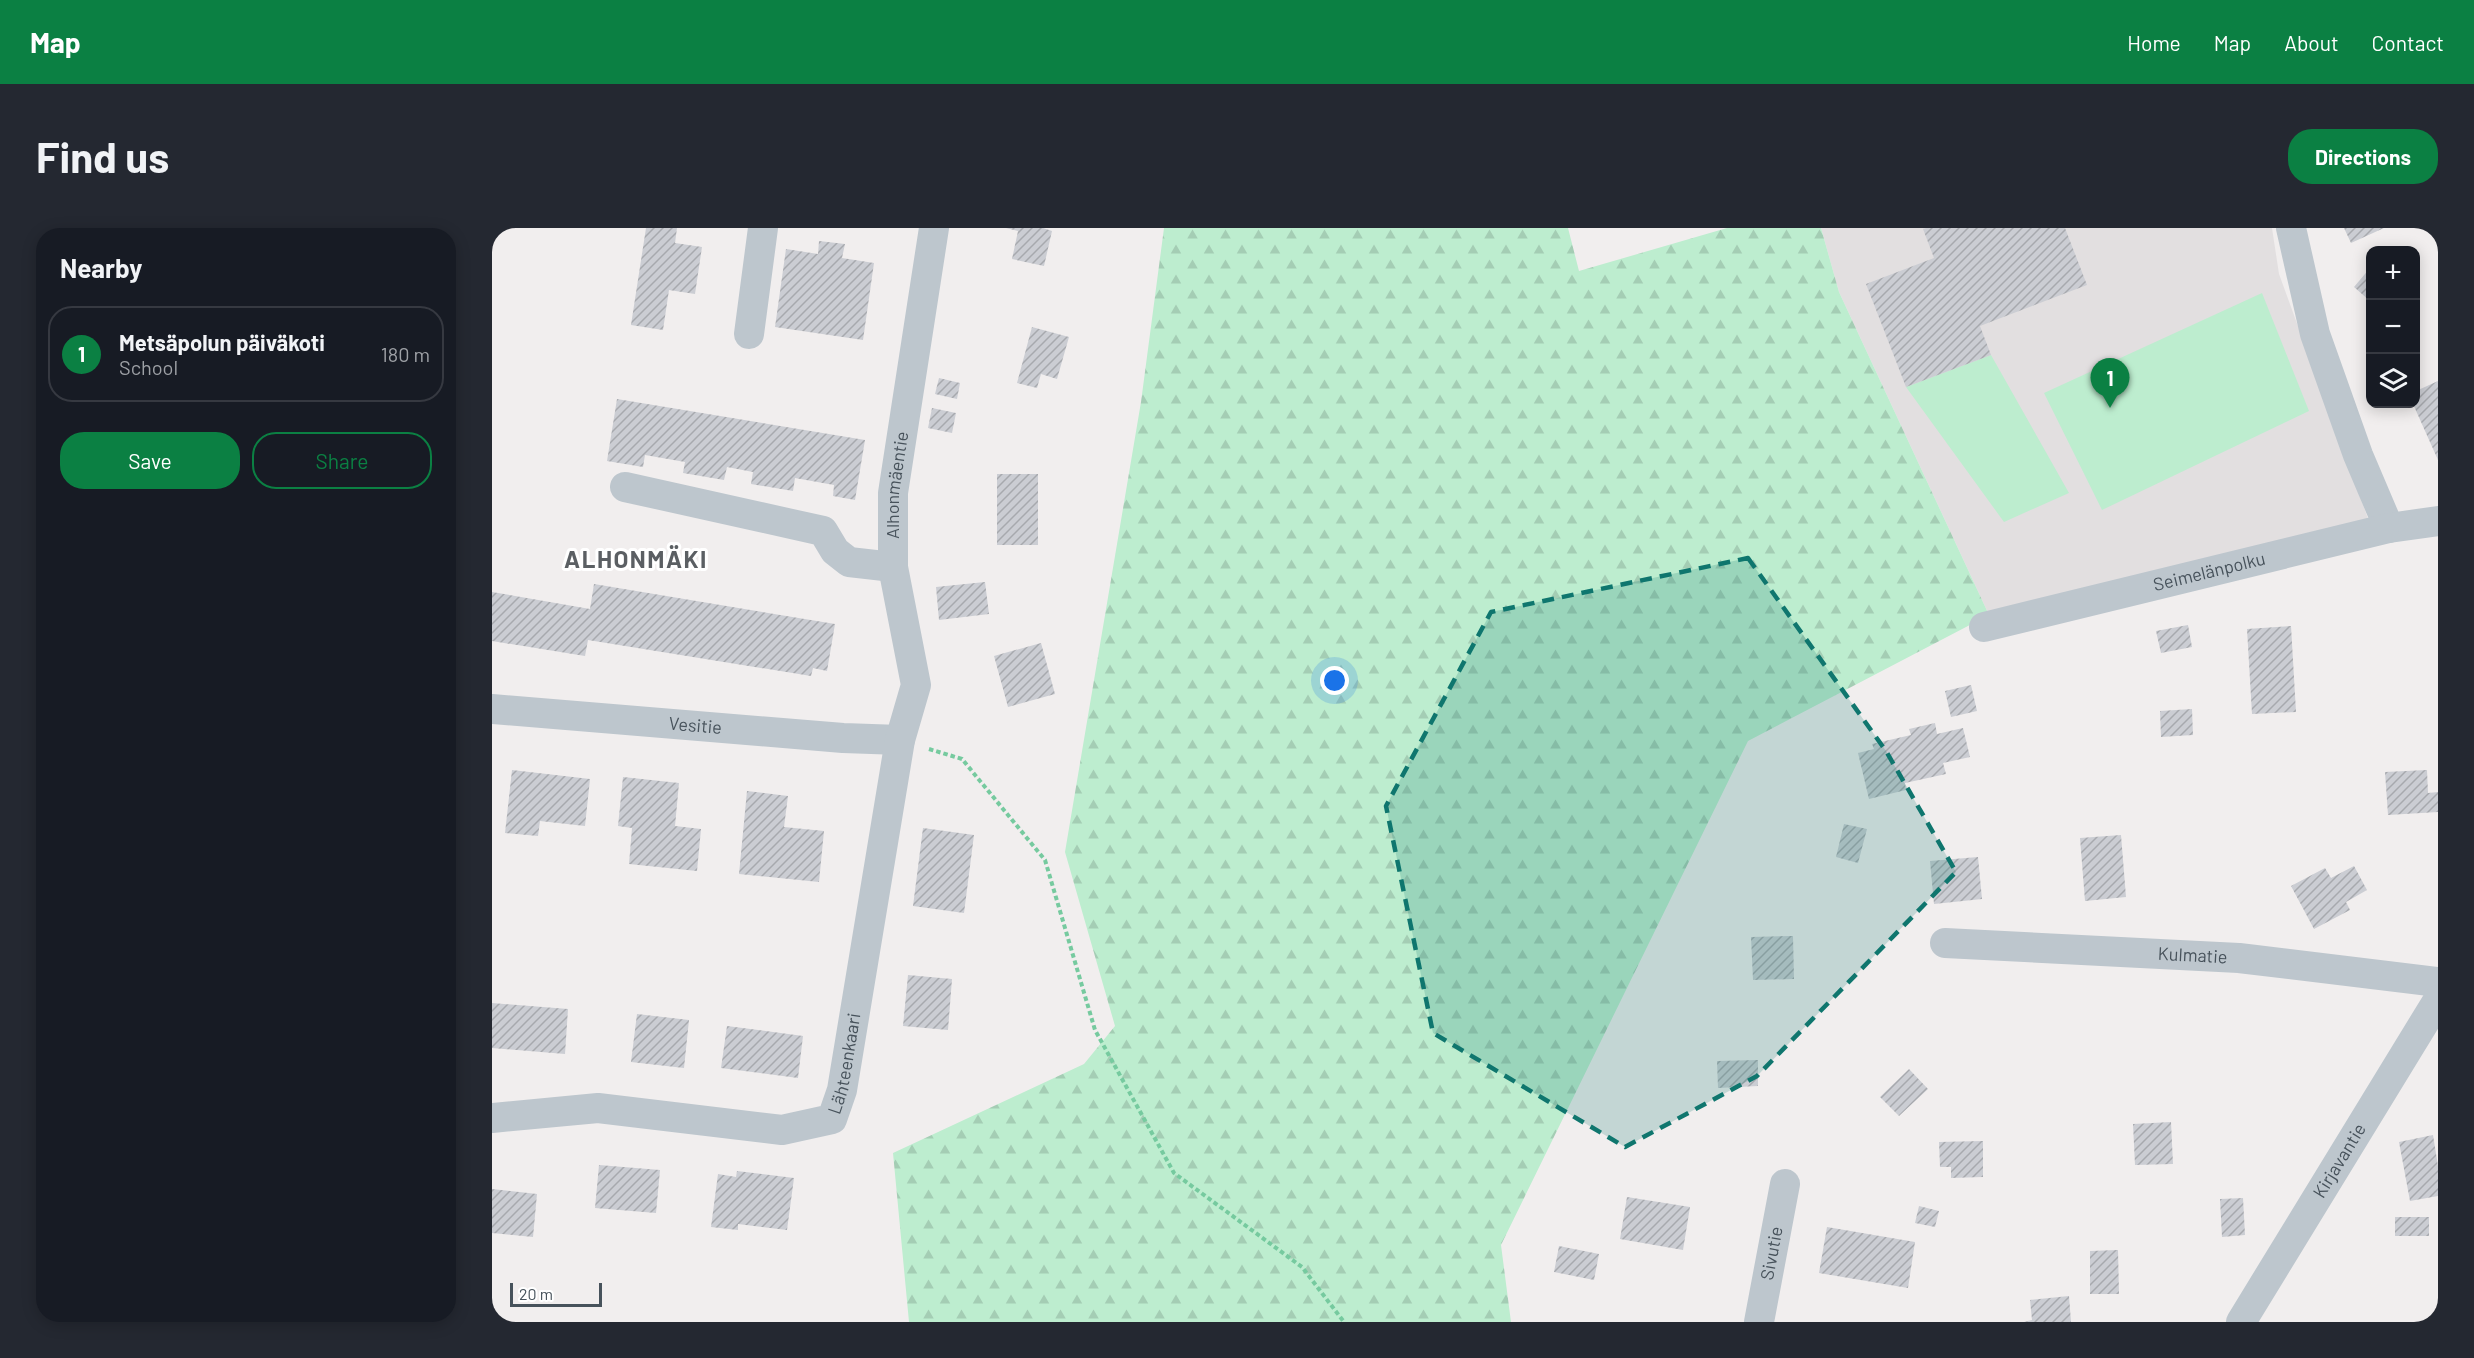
<!DOCTYPE html>
<html lang="en">
<head>
<meta charset="utf-8">
<style>
	body { margin:0; font-family:Barlow,sans-serif; background:#242831; color:#f1f3f6 }
	.controls { position:absolute; right:18px; top:18px; display:grid; overflow:hidden; border-radius:12px; box-shadow:0 3px 15px #0003 }
	.controls button { width:54px; height:54px; display:grid; place-items:center; padding:0; border:0; border-bottom:2px solid #363941; background:#171b24; color:#f1f3f6; font:30px sans-serif }
	.scale { position:absolute; left:18px; bottom:15px; width:92px; box-sizing:border-box; padding-left:6px; border:3px solid #47525b; border-top:0; font-size:16px; line-height:21px; white-space:nowrap; color:#47525b; -webkit-text-stroke:4px #fff; paint-order:stroke }
	.you { position:absolute; left:843px; top:453px; width:21px; height:21px; margin:-15px; border:4px solid #fff; border-radius:50%; background:#1a73e8; box-shadow:0 0 0 9px #1a73e833 }
	.badge { display:grid; place-items:center; width:39px; height:39px; border-radius:50%; background:#0b8043; color:#fff; font-size:20px; font-weight:700 }
	.pin { position:absolute; translate:-50% -50px; filter:drop-shadow(0 2px 3px #0008) }
	.pin::after { content:''; position:absolute; top:32px; width:21px; height:18px; background:inherit; clip-path:polygon(0 0,100% 0,50% 100%) }
	.list { margin:0; padding:0; list-style:none }
	h2 { display:flex; justify-content:space-between; align-items:center; height:78px; margin:0; padding:0 24px; font-size:26px }
	h2 small { font-size:20px; font-weight:400; color:#9ea1a6 }
	.list li { display:grid; grid-template-columns:39px 1fr auto; gap:18px; align-items:center; box-sizing:border-box; height:96px; margin:0 12px 12px; padding:0 12px; border:2px solid #363941; border-radius:24px }
	.list b { display:block; font-size:22px; white-space:nowrap }
	.list p { margin:0; font-size:20px; white-space:nowrap; color:#9ea1a6 }
	.list em { font-size:20px; font-style:normal; color:#9ea1a6 }
	.actions { display:flex; gap:12px; padding:18px 24px }
	.actions a { flex:1; padding:14px 0; border:2px solid #0b8043; border-radius:24px; text-align:center; font-size:21px; color:#0b8043 }
	.actions .main { background:#0b8043; color:#fff }
	.icon { flex:none; width:33px; height:33px; fill:none; stroke:currentColor; stroke-width:2; stroke-linecap:round; stroke-linejoin:round }
	.map { position:relative; flex:none; width:1946px; height:1094px; overflow:hidden; border-radius:24px }
	header { display:flex; align-items:center; gap:36px; box-sizing:border-box; height:84px; padding:0 30px; background:#0b8043; color:#fff }
	header strong { font-size:28px }
	nav { display:flex; gap:33px; margin-inline-start:auto; font-size:21px }
	.intro { display:flex; align-items:center; justify-content:space-between; box-sizing:border-box; height:144px; padding:0 36px }
	h1 { margin:0; font-size:42px }
	.button { padding:15px 27px; border-radius:24px; background:#0b8043; color:#fff; font-size:21px; font-weight:700 }
	main { display:flex; gap:36px; padding:0 36px }
	aside { flex:1; background:#171b24; border-radius:24px; box-shadow:0 3px 15px #0003 }
	.map>svg:first-child { display:block }
</style>
</head>
<body>
<header>
<strong>Map</strong>
<nav><a>Home</a><a>Map</a><a>About</a><a>Contact</a></nav>
</header>
<div class="intro"><h1>Find us</h1><a class="button">Directions</a></div>
<main>
<aside>
<h2>Nearby<small></small></h2>
<ul class="list">
<li><span class="badge">1</span><div><b>Metsäpolun päiväkoti</b><p>School</p></div><em>180 m</em></li>
</ul>
<div class="actions"><a class="main">Save</a><a>Share</a></div>
</aside>
<div class="map">
<svg width="1946" height="1094" viewBox="0 0 1946 1094">
	<defs>
		<pattern id="forest-firs" width="22" height="20" patternUnits="userSpaceOnUse" patternTransform="scale(1.5)"><rect width="22" height="20" fill="#bdedcf"/><path d="M5 1l3.5 6h-7zM16 11l3.5 6h-7z" fill="#a4cdb4"/></pattern>
		<pattern id="building-hatch" width="6" height="6" patternUnits="userSpaceOnUse" patternTransform="scale(1.5)"><rect width="6" height="6" fill="#cbcdd3"/><path d="M-1 1l2-2M0 6l6-6M5 7l2-2" fill="none" stroke="#a7a9ae"/></pattern>
	</defs>
	<rect width="100%" height="100%" fill="#f1eeee"/>
	<!-- education -->
	<path fill="#e2dfe0" d="M1329,0h451l7,46 91,250 -381,91 -150,-323z"/>
	<!-- forest -->
	<path fill="url(#forest-firs)" d="M672,0h404l11,43 148,-43h94l18,64 150,323 -241,126 -247,504 10,77h-602l-16,-169 191,-89 31,-38 -50,-174 76,-450z"/>
	<!-- park -->
	<path fill="#bdedcf" d="M1770,65l47,118 -207,99 -58,-117z
		M1499,127l78,138 -65,29 -98,-135z"/>
	<!-- building -->
	<path fill="url(#building-hatch)" d="M154,0h31l-2,15 27,4 -7,47 -26,-4 -6,40 -32,-5z
		M514,0h37l9,3 -8,35 -32,-7 6,-28z
		M1434,0h139l22,57 -107,41 11,29 -85,32 -40,-103 68,-26 -11,-29z
		M1852,0h40l-33,15z
		M327,13l26,3 -3,14 32,5 -11,77 -88,-13 11,-78 32,5z
		M1878,40v33l-16,-14z
		M540,99l37,10 -12,42 -16,-5 -4,14 -20,-5z
		M447,150l21,5 -3,16 -22,-5z
		M1946,153v79l-25,-56h3v-13z
		M125,171l248,41 -10,60 -22,-4 1,-11 -39,-7 -2,13 -42,-7 2,-12 -26,-5 -3,13 -41,-7 2,-11 -40,-7 -2,12 -36,-6z
		M440,180l24,5 -4,20 -24,-5z
		M505,246h41v71h-41z
		M493,354l4,32 -50,6 -3,-33z
		M102,356l241,40 -8,47 -14,-3 -2,8 -223,-36 -3,16 -93,-15v-49l98,17z
		M1696,397l4,22 -31,6 -5,-22z
		M1799,398l5,86 -44,2 -5,-85z
		M549,415l14,51 -47,13 -14,-51z
		M1479,457l6,26 -26,6 -6,-26z
		M1700,481l1,26 -32,2 -1,-26z
		M1443,495l2,11 26,-6 7,29 -27,6 3,11 -41,9 1,7 -37,9 -11,-46 16,-4 -2,-5 39,-9 -2,-6z
		M20,542l78,9 -5,47 -45,-5 -2,15 -33,-3z
		M1935,542l1,23 10,-1v20l-50,3 -3,-43z
		M131,549l56,6 -4,43 26,3 -4,42 -68,-7 3,-36 -14,-2z
		M255,563l41,5 -4,31 40,4 -5,51 -80,-8z
		M1352,596l23,5 -9,34 -22,-6z
		M431,600l51,7 -10,78 -51,-7z
		M1629,607l5,62 -41,4 -5,-63z
		M1486,629l4,42 -48,5 -4,-43z
		M1862,638l13,24 -21,12 4,8 -36,19 -23,-43 34,-18 6,10z
		M1301,708l1,43 -41,1 -2,-43z
		M416,747l44,4 -4,51 -45,-4z
		M0,775l76,6 -3,45 -73,-6z
		M145,786l52,6 -5,48 -53,-6z
		M235,798l76,10 -5,42 -77,-10z
		M1266,832v26l-40,2 -1,-27z
		M1417,841l19,20 -29,27 -19,-19z
		M1679,894l2,42 -38,1 -2,-41z
		M1941,907l5,31v30l-28,5 -11,-59z
		M1491,913v36l-32,1v-11h-11l-1,-25z
		M107,937l61,5 -4,43 -61,-5z
		M245,943l57,7 -7,52 -49,-6v6l-27,-3 7,-53 18,3z
		M0,961l45,5 -4,43 -41,-4z
		M1135,969l63,10 -7,43 -63,-11z
		M1751,970l2,37 -23,2 -2,-38z
		M1427,978l20,5 -4,16 -20,-4z
		M1903,989h34v19h-34z
		M1335,999l88,15 -7,46 -89,-15z
		M1067,1018l40,8 -5,26 -40,-8z
		M1626,1022l1,44h-29v-43z
		M1577,1068l2,26h-47l8,-2 -2,-20z"/>
	<g fill="none" stroke-linecap="round" stroke-linejoin="round">
		<!-- path -->
		<path stroke="#76ca9f" stroke-width="4" stroke-dasharray="4.5 3" stroke-linecap="butt" d="M437,521l33,10 83,101 50,170 79,143 128,94 42,55"/>
		<!-- minor -->
		<g stroke="#bdc6cd" stroke-width="30">
			<path d="M1799,0l24,106 43,121 31,73"/>
			<path d="M257,106l14,-106"/>
			<path d="M133,259l198,44 12,20 14,11 44,5"/>
			<path id="s1" d="M1492,399l405,-99 49,-7"/>
			<path id="s2" d="M0,481l351,29 57,2"/>
			<path id="s3" d="M1453,715l294,15 199,24"/>
			<path id="s4" d="M0,890l106,-10 184,22 50,-11 10,-29 58,-350 16,-55 -23,-118v-74l41,-265"/>
			<path id="s5" d="M1267,1094l26,-138"/>
			<path id="s6" d="M1749,1094l197,-322"/>
		</g>
	</g>
	<!-- marked area -->
	<path fill="#0f766e" fill-opacity="0.2" stroke="#0f766e" stroke-width="4.5" stroke-dasharray="12 8" stroke-linejoin="round" d="M1256,330l138,193 70,121 -199,204 -132,71 -192,-114 -47,-227 105,-194z"/>
	<g text-anchor="middle" stroke-width="6" stroke-linejoin="round" paint-order="stroke">
		<!-- street labels -->
		<g font-size="18" fill="#47525b" stroke="#fff">
			<text dy="6" stroke="none"><textPath href="#s4" startOffset="988">Alhonmäentie</textPath></text>
			<text dy="6" stroke="none"><textPath href="#s1" startOffset="232">Seimelänpolku</textPath></text>
			<text dy="6" stroke="none"><textPath href="#s2" startOffset="204">Vesitie</textPath></text>
			<text dy="6" stroke="none"><textPath href="#s3" startOffset="248">Kulmatie</textPath></text>
			<text dy="6" stroke="none"><textPath href="#s4" startOffset="400">Lähteenkaari</textPath></text>
			<text dy="6" stroke="none"><textPath href="#s6" startOffset="189">Kirjavantie</textPath></text>
			<text dy="6" stroke="none"><textPath href="#s5" startOffset="70">Sivutie</textPath></text>
		</g>
		<!-- district labels -->
		<g font-size="24" font-weight="bold" letter-spacing="1.5" fill="#5b5f63" stroke="#fff">
			<text x="144" y="340">ALHONMÄKI</text>
		</g>
	</g>
</svg>
<div class="controls">
<button>+</button>
<button>−</button>
<button><svg class="icon" aria-label="layers" viewBox="0 0 24 24"><path d="M12 4l9 5-9 5-9-5zM3 14l9 5 9-5"/></svg></button>
</div>
<div class="scale">20 m</div>
<div class="you"></div>
<div class="pin badge" style="left:1618px;top:180px">1</div>
</div>
</main>
</body>
</html>
